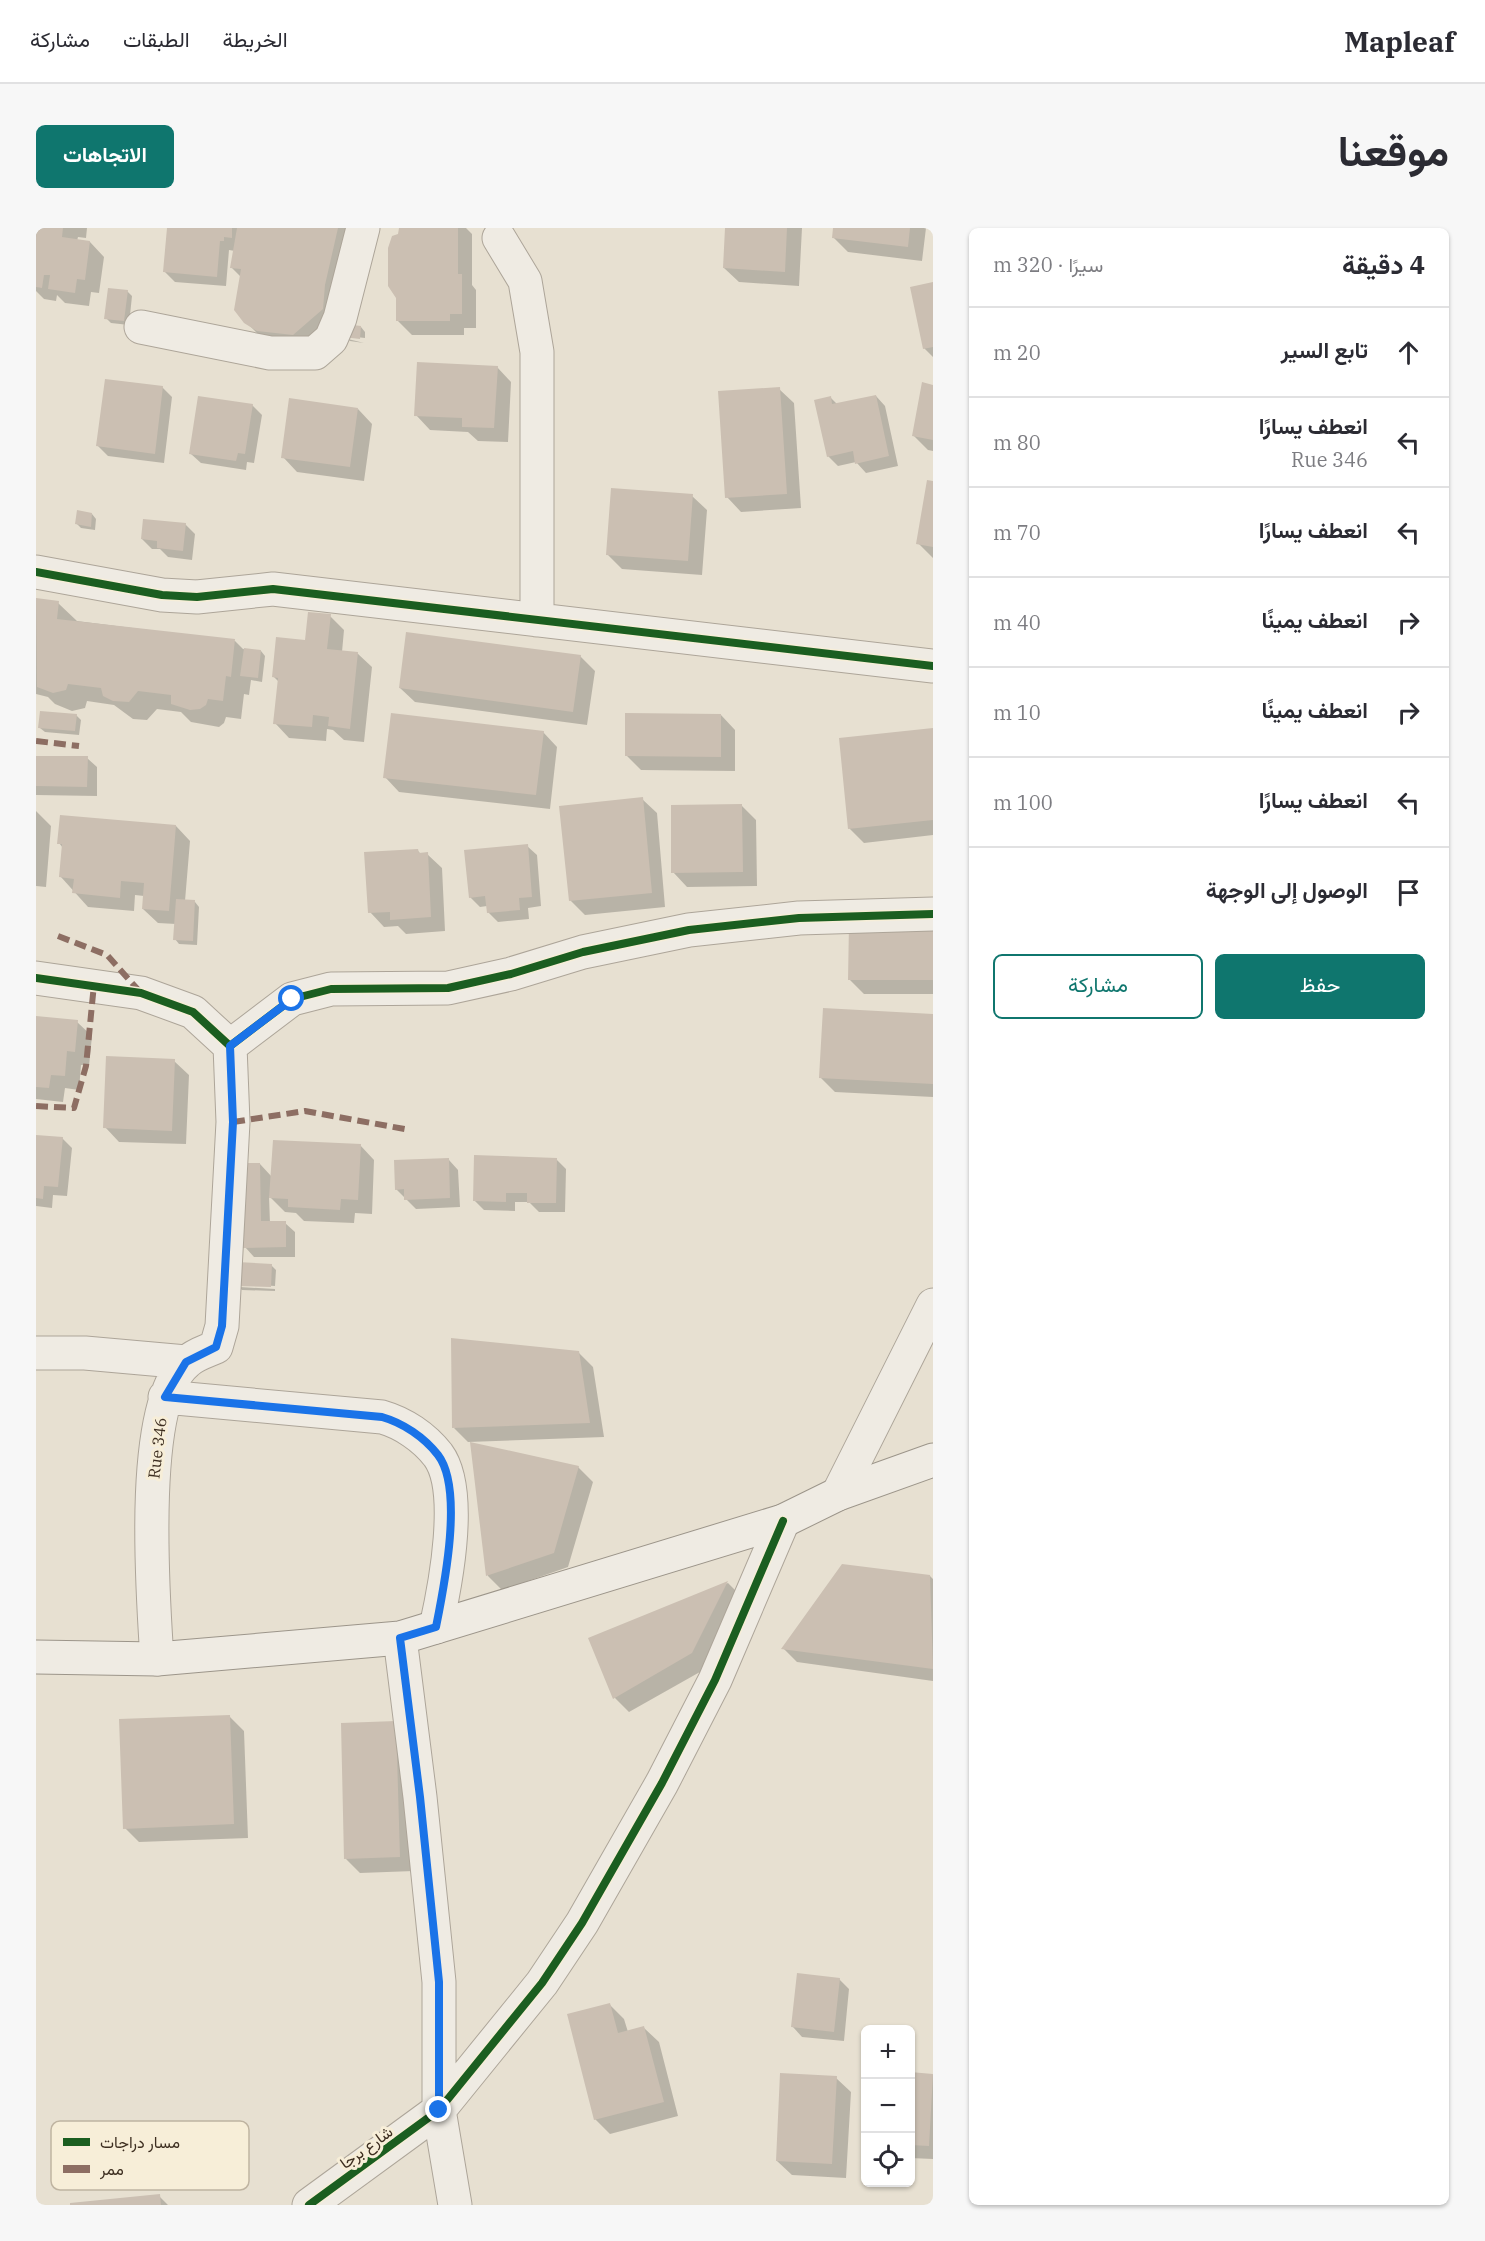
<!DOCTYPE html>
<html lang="ar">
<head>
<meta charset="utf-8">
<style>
	body { margin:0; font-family:"IBM Plex Serif",Vazirmatn,serif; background:#f7f7f7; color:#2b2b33; direction:rtl }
	.controls { position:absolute; right:18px; bottom:18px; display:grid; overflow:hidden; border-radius:9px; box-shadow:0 2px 4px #0004 }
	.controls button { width:54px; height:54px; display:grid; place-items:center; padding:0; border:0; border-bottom:2px solid #e1e1e2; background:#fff; color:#2b2b33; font:30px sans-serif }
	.stop { position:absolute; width:18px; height:18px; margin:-14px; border:4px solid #1a73e8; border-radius:50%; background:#fff }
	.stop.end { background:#1a73e8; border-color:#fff; box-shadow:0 2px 6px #0008 }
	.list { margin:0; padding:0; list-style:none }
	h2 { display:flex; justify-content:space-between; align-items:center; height:78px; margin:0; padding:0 24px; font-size:26px }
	h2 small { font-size:20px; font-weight:400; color:#7c7c81 }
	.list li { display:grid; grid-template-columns:39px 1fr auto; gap:18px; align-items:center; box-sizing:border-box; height:90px; padding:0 24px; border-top:2px solid #e1e1e2 }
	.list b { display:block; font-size:22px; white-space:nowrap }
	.list p { margin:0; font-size:20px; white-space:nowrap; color:#7c7c81 }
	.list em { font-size:20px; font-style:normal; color:#7c7c81 }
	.actions { display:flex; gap:12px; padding:18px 24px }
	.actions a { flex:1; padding:14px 0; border:2px solid #0f766e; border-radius:9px; text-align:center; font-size:21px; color:#0f766e }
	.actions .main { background:#0f766e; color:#fff }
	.icon { flex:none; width:33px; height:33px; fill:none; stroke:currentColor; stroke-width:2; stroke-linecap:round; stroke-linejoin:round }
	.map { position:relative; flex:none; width:897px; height:1977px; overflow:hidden; direction:ltr; border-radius:9px }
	header { display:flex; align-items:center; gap:36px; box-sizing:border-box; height:84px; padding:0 30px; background:#fff; border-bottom:2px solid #e1e1e2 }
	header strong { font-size:28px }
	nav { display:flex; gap:33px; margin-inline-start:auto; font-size:21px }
	.intro { display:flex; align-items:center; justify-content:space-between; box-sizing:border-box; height:144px; padding:0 36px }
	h1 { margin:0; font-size:42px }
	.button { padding:15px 27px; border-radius:9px; background:#0f766e; color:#fff; font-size:21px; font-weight:700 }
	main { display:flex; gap:36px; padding:0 36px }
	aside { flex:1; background:#fff; border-radius:9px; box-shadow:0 2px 4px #0004 }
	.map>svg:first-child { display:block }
</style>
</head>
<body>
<header>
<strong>Mapleaf</strong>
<nav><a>الخريطة</a><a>الطبقات</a><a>مشاركة</a></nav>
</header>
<div class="intro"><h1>موقعنا</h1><a class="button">الاتجاهات</a></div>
<main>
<aside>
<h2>4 دقيقة<small>سيرًا · 320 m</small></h2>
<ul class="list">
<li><svg class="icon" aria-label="ahead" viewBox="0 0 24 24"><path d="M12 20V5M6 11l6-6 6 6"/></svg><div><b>تابع السير</b></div><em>20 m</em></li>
<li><svg class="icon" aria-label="left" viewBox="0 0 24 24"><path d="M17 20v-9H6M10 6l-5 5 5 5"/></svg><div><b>انعطف يسارًا</b><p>Rue 346</p></div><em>80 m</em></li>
<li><svg class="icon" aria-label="left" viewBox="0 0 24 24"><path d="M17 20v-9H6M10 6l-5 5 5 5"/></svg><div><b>انعطف يسارًا</b></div><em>70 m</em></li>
<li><svg class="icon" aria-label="right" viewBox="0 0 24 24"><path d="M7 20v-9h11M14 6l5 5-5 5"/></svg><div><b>انعطف يمينًا</b></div><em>40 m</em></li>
<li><svg class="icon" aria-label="right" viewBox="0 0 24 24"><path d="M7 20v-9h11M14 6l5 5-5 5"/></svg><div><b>انعطف يمينًا</b></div><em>10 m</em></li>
<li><svg class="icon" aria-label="left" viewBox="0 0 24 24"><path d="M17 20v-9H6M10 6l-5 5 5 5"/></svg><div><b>انعطف يسارًا</b></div><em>100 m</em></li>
<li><svg class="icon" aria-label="arrive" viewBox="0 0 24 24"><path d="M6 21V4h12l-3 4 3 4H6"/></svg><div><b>الوصول إلى الوجهة</b></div></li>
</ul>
<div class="actions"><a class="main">حفظ</a><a>مشاركة</a></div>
</aside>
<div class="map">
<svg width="897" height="1977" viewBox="0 0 897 1977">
	<rect width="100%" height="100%" fill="#e7e0d1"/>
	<!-- shadow -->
	<path fill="#0003" d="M0,0h51l-1,10 -8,-1 -1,4 13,1 14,15 -5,36 -8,-1 -2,14 -24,-3 -8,-8 -1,6 -12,-2 -8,-8z
		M132,0h187l-16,72 -31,49 -47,-12 -15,-15 -5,-45 -9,-9 3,-17 -6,-1 -3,36 -51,-4 -10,-10z
		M364,0h66l6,6v51l4,5v38h-12v7h-52l-15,-15z
		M691,0h75l-3,58 -60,-4 -15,-14z
		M798,0h92l-4,33 -74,-9 -15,-15z
		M897,56v73l-9,-9z
		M91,63l5,5 -3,29 -18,-2 -5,-5z
		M325,99l4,5v6l-17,-2v3l16,4 -14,-2 -5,-5z
		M461,139l14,15 -3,60 -30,-1 -10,-9 -38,-2 -14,-15z
		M897,158v65l-5,-1 -14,-14z
		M126,159l10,10 -8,66 -56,-7 -10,-10z
		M743,161l15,14 7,105 -60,4 -14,-15z
		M840,168l9,10 13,60 -32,7 -10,-11 -18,4 -10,-10 2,-59 7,7z
		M216,177l10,10 -8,48 -7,-1 -1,8 -45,-7 -10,-9z
		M322,181l14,15 -8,57 -67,-9 -14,-15z
		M897,254v76l-15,-15z
		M656,268l15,14 -5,65 -80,-6 -14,-14z
		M56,286l4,5 -1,11 -14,-2 -4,-4z
		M149,296l10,10 -3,26 -24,-3 -8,-8h-8l-10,-10z
		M0,372l22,3 19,18 158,20 8,8 18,2 4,5 -3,26 -11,-2 -2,15 -5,-1 -3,25 -15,-2 -2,6 -5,4 -28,-5 -10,-10 -24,-3 -10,11 -14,-1 -19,-14 -27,-4 -2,7 -13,3 -17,-7 -7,-7 -12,-3z
		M294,388l14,14 -2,22 15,1 15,14 -8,75 -20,-2 -11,-10 -6,-1 -1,12 -37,-3 -14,-15 4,-41 -5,-5z
		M544,428l15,15 -8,54 -172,-23 -15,-14z
		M40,487l5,5 -2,15 -34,-3 -5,-4z
		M685,487l14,15v41l-94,-1 -14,-14z
		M897,502v105l-69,8 -15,-15z
		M507,504l14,15 -7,62 -151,-17 -14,-15z
		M0,529l51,1 10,9v29l-61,-1z
		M606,571l15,14 8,94 -80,8 -15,-15z
		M706,578l14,14 1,66 -70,1 -14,-15z
		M0,583l15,15 -5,61 -10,-1z
		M140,598l14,15 -5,60 10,1 4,5 -2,38 -18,-1 -4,-5 1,-15 -18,-1 -15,-14 1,-13 -9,-1 -1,16 -46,-4 -27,-30 2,-29 -4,-5z
		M491,618l10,9 4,51 -13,2 1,11 -31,3 -10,-10 -1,-6 -7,1 -10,-10z
		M382,623l3,3h6l15,14 3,63 -39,3 -8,-8 -14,1 -14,-15z
		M897,698v68h-69l-15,-15z
		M897,788v81l-98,-5 -14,-14z
		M0,790l41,4 15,14 -3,30 -8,-1 -2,25 -14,-2 -2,14 -27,-3z
		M138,833l15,14 -3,69 -67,-2 -14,-15z
		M0,908l26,2 10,10 -5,48 -14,-1 -1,13 -16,-2z
		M324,917l14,15 -2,54 -17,-1 -1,10 -50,-2 -8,-8 -11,-1 -16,-16 1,27h15l10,9v25h-41l-9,-10 15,-83 12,13z
		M520,931l10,10 -1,43h-26l-10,-10h-14v9l-31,-1 -10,-10z
		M413,932l9,10 2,37 -44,2 -20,-20z
		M235,1037l5,5 -1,16 -35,-2v3l35,2v2l-33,-1 -5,-5z
		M542,1124l15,15 11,70 -136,5 -14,-14z
		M436,1216l106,23 15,15 -25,85 -66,23 -14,-14z
		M894,1348l3,3v102l-136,-19 -14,-14z
		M692,1355l14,14 -35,71 -78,44 -14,-14 -25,-59z
		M193,1488l15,15 4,107 -109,4 -14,-14z
		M359,1495l19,148 -54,2 -14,-14z
		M803,1751l10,10 -5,52 -42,-4 -9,-10z
		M574,1777l14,14 4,13 16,-4 15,14 19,74 -68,18 -15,-15z
		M874,1845l23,2v84l-23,-1z
		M800,1850l15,14 -5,86 -54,-3 -15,-14z
		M123,1968l9,9h-97z"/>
	<!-- building -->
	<path fill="#cbbfb2" d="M0,0h27l-1,9 28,4 -5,39 -8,-1 -2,14 -27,-4 2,-14h-6l-2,13 -6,-1z
		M131,0h65v10l-8,-1v4h-4l-3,36 -54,-5z
		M201,0h101l-13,57 -2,24 -30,26 -36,-4 -13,-8 -10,-13 7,-41 -11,-1z
		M363,0h59v46h4v40h-12v7h-54v-23l-8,-12v-38l4,-12 6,-2z
		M689,0h62l-2,44 -62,-4z
		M797,0h77l-2,19 -76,-9z
		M897,54v65l-10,2 -13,-62z
		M72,60l20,2 -4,31 -20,-2z
		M309,96l16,2 -1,13 -17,-2z
		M381,134l81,4 -4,62 -32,-1v-9l-48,-2z
		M69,151l58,7 -8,68 -59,-8z
		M886,154l11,3v55l-21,-4z
		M744,159l7,107 -62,4 -7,-107z
		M840,167l13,61 -34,8 -2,-13 -26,6 -13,-57 17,-4 1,8z
		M162,168l55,8 -8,50 -7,-1 -2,8 -47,-7z
		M253,170l69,10 -8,59 -69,-9z
		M891,252l6,1v66l-17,-3z
		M575,260l82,6 -5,67 -82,-6z
		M41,282l15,3 -1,14 -16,-3z
		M107,291l43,4 -3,28 -26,-3v-7l-16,-2z
		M0,370l23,3 -2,18 178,20 -4,38 -5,-1 -3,25 -15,-2 -2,6 -6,4 -10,1 -19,-6v-9l-33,-4 -9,11 -16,-1 -10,-5 -2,-8 -33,-4 -2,6 -13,3 -16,-6z
		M272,384l23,2 -4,35 31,3 -8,77 -22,-3 1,-9 -16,-2 -1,12 -39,-3 5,-46 -6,-1 4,-40 29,3z
		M370,404l175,23 -8,57 -174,-24z
		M208,420l17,2 -3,28 -18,-2z
		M4,483l37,3 -2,17 -37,-3z
		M355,485l153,18 -8,64 -153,-17z
		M589,485l96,1v43l-96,-1z
		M897,500v92l-85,9 -9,-91z
		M0,528h52l-1,31 -51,-1z
		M607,569l9,96 -83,8 -10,-95z
		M706,576l1,68 -72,1v-68z
		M24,587l116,10 -7,86 -27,-2 2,-26 -23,-2 -1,17 -48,-5 2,-14 -15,-2 3,-33h-5z
		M492,616l4,53 -13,1 1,12 -33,3 -2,-17 -16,2 -5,-48z
		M382,621l1,4 9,-1 3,65 -41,3v-8l-22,1 -4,-61z
		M140,671l19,1 -2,41 -20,-1z
		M813,696h84v56h-85z
		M787,780l110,6v70l-114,-6z
		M0,788l42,4 -3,32 -8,-1 -2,25 -14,-1 -2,13 -13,-1z
		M70,828l69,3 -3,72 -69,-3z
		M0,907l27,2 -5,50 -14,-1 -1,13 -7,-1z
		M237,912l88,4 -3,56 -17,-1 -1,11 -52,-3v-8l-19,-1z
		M438,927l83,3 -1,45h-29v-10h-21v9l-33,-1z
		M413,930l1,40 -46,2v-11l-9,1 -1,-30z
		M207,935h17l1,58h25v26l-43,1z
		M201,1034l35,2 -1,23 -35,-1z
		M415,1110l128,13 11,72 -138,5z
		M434,1214l109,24 -25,87 -68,23z
		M806,1336l88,11 3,94 -152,-20z
		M692,1353l-36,72 -79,46 -25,-61z
		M194,1487l4,109 -111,5 -4,-110z
		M360,1493l4,136 -56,2 -3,-136z
		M761,1745l43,5 -6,54 -43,-5z
		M574,1775l8,30 26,-7 20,76 -70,18 -27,-106z
		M874,1844l23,2 -4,72 -19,-1z
		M744,1845l57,3 -5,88 -56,-3z
		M124,1966l1,11h-91v-2z"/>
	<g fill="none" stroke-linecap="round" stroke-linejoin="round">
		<defs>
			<path id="minor" d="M463,10l26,43 12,71v268
				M105,99l129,26h45l16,-14 9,-21 23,-90
				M0,344l126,23 35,2 76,-8 660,77
				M0,750l105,15 52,19 37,34 62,-47 39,-10 117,-1 63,-14 72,-22 106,-22 110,-12 134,-4
				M0,1125h49l101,9
				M129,1169l217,20c21,6 42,20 56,38 26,35 7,132 -2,172
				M802,1266l95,-189
				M364,1410l20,159 19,185v128l16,95
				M121,1431c-4,-62 -19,-257 30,-297 7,-7 20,-11 29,-15l6,-21 11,-204 -3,-76
				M273,1977l130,-95 103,-127 40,-60 80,-140 53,-103 68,-159"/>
			<path id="secondary" d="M0,1429l121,2 243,-21 383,-117 55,-27 95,-34"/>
		</defs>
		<!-- minor casing -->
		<use href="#minor" stroke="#ada599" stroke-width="35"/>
		<!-- secondary casing -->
		<use href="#secondary" stroke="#9c958a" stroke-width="35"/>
		<!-- minor -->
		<use href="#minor" stroke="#efebe3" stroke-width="33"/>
		<!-- secondary -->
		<use href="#secondary" stroke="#efebe3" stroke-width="33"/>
		<!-- quiet -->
		<path stroke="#8d6e63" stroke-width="6" stroke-dasharray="12 6" stroke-linecap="butt" d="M0,513l43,5
			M22,708l49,19 34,38
			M0,878l38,2 12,-42 8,-82
			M197,894l72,-11 105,19"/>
		<defs>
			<path id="cycleway" d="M0,344l126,23 35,2 76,-8 660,77
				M0,750l105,15 52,19 37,34 62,-47 39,-10 117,-1 63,-14 72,-22 106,-22 110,-12 134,-4
				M273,1977l130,-95 103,-127 40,-60 80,-140 53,-103 68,-159"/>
		</defs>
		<!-- cycleway casing -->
		<use href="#cycleway" stroke="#f7eed8" stroke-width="11"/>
		<!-- cycleway -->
		<use href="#cycleway" stroke="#1b5e20" stroke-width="8"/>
	</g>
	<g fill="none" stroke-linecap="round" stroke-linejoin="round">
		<!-- route -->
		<path stroke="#1a73e8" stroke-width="8" d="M256,771l-62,47 3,76 -11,204 -6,21 -30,15 -21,35 217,20c21,6 42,20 56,38 26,34 6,132 -2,172l-36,11 20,159 19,185v128"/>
	</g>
	<g text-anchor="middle" stroke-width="6" stroke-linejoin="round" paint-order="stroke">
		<!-- street labels -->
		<g font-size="16" fill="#3d2e20" stroke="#f7eed8">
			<text transform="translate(121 1220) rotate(-83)" y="6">Rue 346</text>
			<text transform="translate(330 1919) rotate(-36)" y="6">شارع برجا</text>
		</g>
	</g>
	<!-- legend -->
	<rect x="15" y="1893" width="198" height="69" rx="9" fill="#f7eed8" stroke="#bfb4a1" stroke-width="1.5"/>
	<rect x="27" y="1910" width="27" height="8" fill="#1b5e20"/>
	<rect x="27" y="1937" width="27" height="8" fill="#8d6e63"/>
	<g font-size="16" fill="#3d2e20">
		<text x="64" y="1920">مسار دراجات</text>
		<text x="64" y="1947">ممر</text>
	</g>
</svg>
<div class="controls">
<button>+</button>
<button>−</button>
<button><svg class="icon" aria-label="locate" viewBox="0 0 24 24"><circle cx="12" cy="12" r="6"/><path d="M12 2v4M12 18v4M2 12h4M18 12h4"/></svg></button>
</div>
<div class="stop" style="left:256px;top:771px"></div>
<div class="stop end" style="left:403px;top:1882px"></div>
</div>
</main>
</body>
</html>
